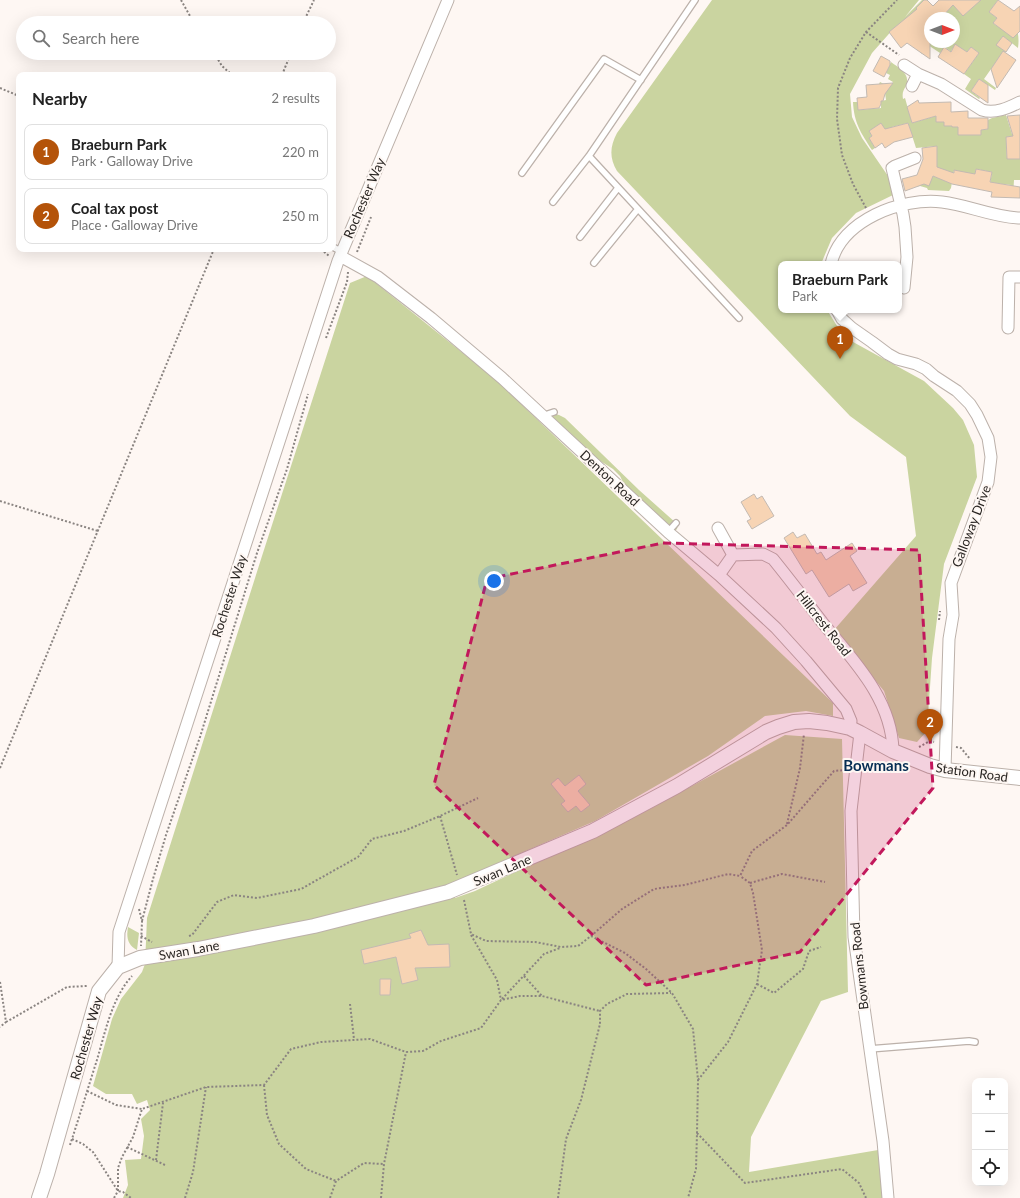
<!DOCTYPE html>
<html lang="en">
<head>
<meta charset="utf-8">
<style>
	body { margin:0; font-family:Lato,sans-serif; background:#f6f6f6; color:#222 }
	.controls { position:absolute; right:12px; bottom:12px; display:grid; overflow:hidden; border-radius:8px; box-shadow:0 4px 16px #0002 }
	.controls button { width:36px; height:36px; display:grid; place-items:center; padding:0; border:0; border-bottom:1px solid #e0e0e0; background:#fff; color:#222; font:20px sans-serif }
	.compass { position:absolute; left:924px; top:12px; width:36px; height:36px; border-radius:50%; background:#fff; box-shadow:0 4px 16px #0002; rotate:90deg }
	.you { position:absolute; left:494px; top:581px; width:14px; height:14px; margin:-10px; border:3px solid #fff; border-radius:50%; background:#1a73e8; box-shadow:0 0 0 6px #1a73e833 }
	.badge { display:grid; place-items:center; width:26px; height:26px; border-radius:50%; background:#b45309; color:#fff; font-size:13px; font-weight:700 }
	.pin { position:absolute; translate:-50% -33px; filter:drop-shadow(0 1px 2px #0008) }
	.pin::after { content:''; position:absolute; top:21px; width:14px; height:12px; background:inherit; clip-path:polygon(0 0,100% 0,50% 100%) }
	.popup { position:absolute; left:778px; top:261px; width:124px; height:52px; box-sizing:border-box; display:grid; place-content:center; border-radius:8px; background:#fff; filter:drop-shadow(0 1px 3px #0005); font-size:13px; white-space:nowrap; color:#767676 }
	.popup b { font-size:15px; color:#222 }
	.popup::after { content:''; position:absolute; left:50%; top:100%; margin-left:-8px; border:8px solid transparent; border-top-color:#fff }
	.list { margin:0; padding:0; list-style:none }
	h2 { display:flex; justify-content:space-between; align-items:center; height:52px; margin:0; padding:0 16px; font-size:17px }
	h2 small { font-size:13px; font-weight:400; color:#767676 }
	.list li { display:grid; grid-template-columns:26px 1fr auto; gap:12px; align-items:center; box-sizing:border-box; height:56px; margin:0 8px 8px; padding:0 8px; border:1px solid #e0e0e0; border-radius:8px }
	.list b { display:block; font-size:15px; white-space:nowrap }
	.list p { margin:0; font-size:13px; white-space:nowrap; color:#767676 }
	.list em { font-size:13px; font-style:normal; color:#767676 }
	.icon { flex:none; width:22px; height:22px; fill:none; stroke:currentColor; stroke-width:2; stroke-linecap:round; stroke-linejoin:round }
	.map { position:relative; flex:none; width:1020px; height:1198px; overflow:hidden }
	.search { position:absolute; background:#fff; box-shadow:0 4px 16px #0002; left:16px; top:16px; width:320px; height:44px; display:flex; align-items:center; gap:10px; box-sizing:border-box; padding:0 14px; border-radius:22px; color:#767676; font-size:15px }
	.panel { position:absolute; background:#fff; box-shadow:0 4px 16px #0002; left:16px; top:72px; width:320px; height:180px; border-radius:8px }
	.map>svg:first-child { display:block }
</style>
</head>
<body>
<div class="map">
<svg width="1020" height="1198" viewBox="0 0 1020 1198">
	<rect width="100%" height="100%" fill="#fef7f3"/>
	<!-- green -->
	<path fill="#cad4a0" d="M712,0h207l-14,17 17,-17h2l6,22v20h24v-24h-13l10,-11 -3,-4 2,-2 13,15 12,-11 -4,-5h27l-9,12 8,6 -4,5 5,4 12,-16c6,12 10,23 8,37l-15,-12 -6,9 9,7h-3l-19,27 12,9 -1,2 -16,-11 -8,12 9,7 -1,1 -14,-10 6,-10 -7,-5 15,-21 -8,-6 -4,5 -12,-7 -11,16 6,-10 -5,-4 -5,6 -12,-8 -6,9 -1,-1 6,-9 -32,-17 -23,26 -22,41 2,23 10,21 26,38 5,19 -37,18 -24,25 -11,26h-40v46h46l17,27 80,44 29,27 10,12 11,25 3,32 -33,87 -12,94 -5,73 -10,11 -18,-4 -15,-47 -50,-61 82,-94 -10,-79 -56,-41 -233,-245c-8,-13 -7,-25 0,-38z
		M891,62c8,6 20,12 15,24 -3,5 -4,7 -3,13l2,-1 7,25 24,-7 1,6h7v4h8v1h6v8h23v-5l7,-1v-9l4,-2 14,-3 6,19h8v2l-14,1 1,22h13v21h-6l-1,16 -2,-11 -18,-2 -1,8h-3l3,-19 -16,-3 -4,19 -18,-18 -3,18 -2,3 -21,-1 -1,-2 -7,-2 -5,1 18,-11 5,2 -3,-8 2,-24 -21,2 -8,-25 -16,4v14l-11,-17 -12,7 3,5 -3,2 6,10 -3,2c-11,-17 -18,-27 -19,-48h5v8l23,-2v-7l5,-1 -2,-14 -5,-2 1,-2 10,5 3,-5 -5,-3 2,-4 -4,-2z
		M367,276l127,102 339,325v13l-27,-5 -41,5 -57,40 -113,65 -143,62 3,15 20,-7 173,-81 137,-75 57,4 6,253 -27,9 -70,136 -2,35 135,-23 4,49h-765l5,-13 -3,-25 16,-1 3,-23 -3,-17 9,-9 -3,-10 -10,4 -5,-10h-26l-13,-8 19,-67 9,-20 21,-27 3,-8 2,-46 115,-362 88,-273z
		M554,414l5,1 6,3 74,72 37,33c1,3 3,5 -1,8l-50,-45 -5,-10 -7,-7 -19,-12 -42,-38z
		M128,927l11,6 -2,17c-9,-5 -11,-12 -9,-23z"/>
	<!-- building -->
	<path fill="#f7d4b4" stroke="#c3bab2" d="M924,0h3l6,6 6,-6h42l-18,16 -10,-11 -12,13h-11v41l-23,-16 -6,5 -12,-16 28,-23 -1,-1z
		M998,0l16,11 6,-5v25l-7,7 -20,-15 4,-5 -8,-6z
		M1003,36l9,7 -6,9 -10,-7z
		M955,44l12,8 4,-5 8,6 -15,21 -26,-17 6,-10 7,5z
		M1003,51l13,9 -19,28 -6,-19z
		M881,56l9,5v4l-6,12 -11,-6z
		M979,79l9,6v18l-17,-12z
		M893,83l-8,11 -2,7h-2v3l-2,4 -21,2 -1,-12 10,-1 -1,-12z
		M918,100l1,3 32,-1v10l17,-1v7h20v11l-7,1v5h-23v-8h-6v-1h-8v-4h-8v-6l-24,7 -5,-16z
		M1020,115v44h-13l-1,-22 7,-1 -6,-20z
		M881,123l4,6 23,-6 5,14 -19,5 -9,6 -3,-5 -7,5 -6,-10 3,-2 -3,-5z
		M937,146v21l17,6v-3l21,4 1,-5 16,3 -2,10 30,5v11l-29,-1 1,-5 -40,-8 -19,-8 -4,10 -5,-2 -19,7 -3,-12 15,-4 6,-16 -1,-11z
		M754,494l3,5 5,-3 12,20 -22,13 -5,-8 4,-2 -10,-17z
		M793,532l4,6 8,-4 12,20 4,-2 5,8 26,-17 5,8 -7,5 17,27 -14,8 -4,-7 -20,13 -17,-27 -6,4 -22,-36z
		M579,775l7,9 -8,7 12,14 -9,7 -5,-6 -8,6 -7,-8 4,-3 -14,-17 7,-6 7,8z
		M421,930l7,15 21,-1 1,23 -35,1 3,12 -16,4 -6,-27 -32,7 -3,-14 50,-12 -2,-4z
		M380,979h11l-1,16h-10z"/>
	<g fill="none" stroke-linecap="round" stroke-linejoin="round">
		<defs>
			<path id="service" d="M589,156l150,162
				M522,173l82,-114 37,21
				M553,202l36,-46 106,-156
				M580,237l38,-49
				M333,247l9,5
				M594,263l44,-54
				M545,417l3,-3 6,-2
				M668,532l8,-9
				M869,1049l100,-8 6,1"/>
			<path id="minor" d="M904,65l14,9 23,10 41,26c13,4 26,-2 38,-8
				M912,86l6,-12
				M340,256l38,21 53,41 71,60 166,154 51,43 57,53 30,33 40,48 5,12 -1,7
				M831,264c10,-44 71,-67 111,-62 27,3 49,15 78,16
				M904,288l3,-31 -2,-30 -2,-13 -11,-46 3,-2 20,-8
				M837,310l5,9 10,9 20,14 16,12 9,5 19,5 10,5 8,7 23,15 13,13 7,11 11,23 3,19 -3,25 -37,101 2,32 -4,24 -4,131
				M1008,328l1,-51h11
				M718,528l15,27
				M733,555l30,-1 10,5c17,21 33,42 49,63 31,38 70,77 71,129
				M719,575l14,-20
				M860,733l-9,78 3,126 29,204 5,57
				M118,967l1,-35 219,-671 110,-261"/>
			<path id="tertiary" d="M39,1198l8,-24 52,-183 19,-24 22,-9 58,-9 116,-23 134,-34 145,-61 84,-45 89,-54 12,-5 16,-5 15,-1 18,2 23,5 10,5 33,18 37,15 15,4 75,8"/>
		</defs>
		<!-- service casing -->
		<use href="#service" stroke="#bcb1aa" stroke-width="8"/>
		<!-- minor casing -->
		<use href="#minor" stroke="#bcb1aa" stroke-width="13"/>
		<!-- tertiary casing -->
		<use href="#tertiary" stroke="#bcb1aa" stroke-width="16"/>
		<!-- path -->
		<path stroke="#8a8481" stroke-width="2" stroke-dasharray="2 2" stroke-linecap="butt" d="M181,0l13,23
			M303,23l11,-23
			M866,32l33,23
			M214,53l8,13 10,9
			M282,75l9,-22
			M0,88l19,8
			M866,208l-13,-24 -11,-29 -5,-36 1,-31 12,-30 16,-26 31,-32
			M321,249l8,7
			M357,252l14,-35
			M326,338l21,-56 1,-10
			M0,501l98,30
			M939,620l1,-9
			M930,741l4,-20
			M919,747l11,-6 4,1
			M956,747l5,1 9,11
			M0,768l214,-519
			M440,816l17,59
			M787,824l13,-56 4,-34
			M750,883l32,-9 43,8
			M464,900l7,34 15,7 49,1 26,5 17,-1 13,-10 31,-27 32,-20 31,-4 43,-11 12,2 12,-25 35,-26 47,-54 11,-1
			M139,909l3,12 -1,25
			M142,921l11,-42 13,-44 34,-98 57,-184 30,-84 21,-75
			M471,935l26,45 4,20
			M141,936l11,6
			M189,936l3,-1 25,-33 17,-7 23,3 44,-9 57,-32 14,-18 32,-8 36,-15 38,-18
			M591,936l34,17 21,16 26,24 21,36 5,51 -1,53 -1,36 -8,29
			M524,976l18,20
			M0,982l6,40 -6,5
			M757,984l17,9 29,-24 6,-18 12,-4
			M502,999l42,-45 16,-6
			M350,1004l4,35
			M6,1022l61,-35 20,-1
			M698,1080l30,-38 29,-58 5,-34 -9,-57 -3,-10 -10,-7
			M264,1085l3,30 12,29 27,25 30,12
			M87,1091l29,14 26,4
			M697,1133l48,50 97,-14 17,14 7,15
			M72,1139l11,5 10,8 25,39 5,1 8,6
			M70,1145c9,-27 17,-54 26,-82 9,-29 15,-64 36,-87
			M127,1147l38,18
			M156,1160l7,-57
			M114,1198l4,-7v-23l4,-11 11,-20 9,-28 64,-22 58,-2 27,-36 30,-7 49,-3 36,13 17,-1 18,-10 40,-13 20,-28 19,-4h22l58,15
			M185,1198l8,-26 13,-85
			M330,1198l6,-17 28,-18 20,1
			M381,1198l3,-34 22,-112
			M558,1198l8,-59 15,-39 19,-76v-13l7,-7 20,-10 44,-1"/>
		<!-- service -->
		<use href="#service" stroke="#fff" stroke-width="5.5"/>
		<!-- minor -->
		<use href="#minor" stroke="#fff" stroke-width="11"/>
		<!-- tertiary -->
		<use href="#tertiary" stroke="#fff" stroke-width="14"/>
	</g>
	<!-- marked area -->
	<path fill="#c2185b" fill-opacity="0.2" stroke="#c2185b" stroke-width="3" stroke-dasharray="8 5" stroke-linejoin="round" d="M663,543l256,7 14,238 -133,164 -154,33 -212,-200 53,-206z"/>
	<g text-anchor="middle" stroke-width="4" stroke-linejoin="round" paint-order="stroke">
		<!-- street labels -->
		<g font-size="13" fill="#292522" stroke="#fef7f3">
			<text transform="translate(364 198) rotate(-67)" y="5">Rochester Way</text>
			<text transform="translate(610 478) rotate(43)" y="5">Denton Road</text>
			<text transform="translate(971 526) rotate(-69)" y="5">Galloway Drive</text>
			<text transform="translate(229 596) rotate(-72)" y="5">Rochester Way</text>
			<text transform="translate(824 623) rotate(52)" y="5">Hillcrest Road</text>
			<text transform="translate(972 772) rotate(8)" y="5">Station Road</text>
			<text transform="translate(502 870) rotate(-23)" y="5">Swan Lane</text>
			<text transform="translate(189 950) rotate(-10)" y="5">Swan Lane</text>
			<text transform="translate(859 966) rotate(-96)" y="5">Bowmans Road</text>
			<text transform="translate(86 1038) rotate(-74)" y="5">Rochester Way</text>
		</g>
		<!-- quarter labels -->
		<g font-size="15" font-weight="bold" fill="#062d53" stroke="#fef7f3">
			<text x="876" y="771">Bowmans</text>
		</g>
	</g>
</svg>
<div class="controls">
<button>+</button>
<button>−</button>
<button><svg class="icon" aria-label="locate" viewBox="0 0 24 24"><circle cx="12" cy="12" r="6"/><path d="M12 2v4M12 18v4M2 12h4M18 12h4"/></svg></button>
</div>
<svg class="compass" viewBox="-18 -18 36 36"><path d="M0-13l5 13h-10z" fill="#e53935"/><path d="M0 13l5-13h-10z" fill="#767676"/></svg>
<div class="you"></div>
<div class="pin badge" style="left:840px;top:359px">1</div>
<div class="popup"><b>Braeburn Park</b>Park</div>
<div class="pin badge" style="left:930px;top:742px">2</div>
<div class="search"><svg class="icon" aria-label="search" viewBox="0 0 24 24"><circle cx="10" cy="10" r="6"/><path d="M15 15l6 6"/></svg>Search here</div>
<section class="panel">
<h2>Nearby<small>2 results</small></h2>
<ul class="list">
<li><span class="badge">1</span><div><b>Braeburn Park</b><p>Park · Galloway Drive</p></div><em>220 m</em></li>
<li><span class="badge">2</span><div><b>Coal tax post</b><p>Place · Galloway Drive</p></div><em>250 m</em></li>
</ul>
</section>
</div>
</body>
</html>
